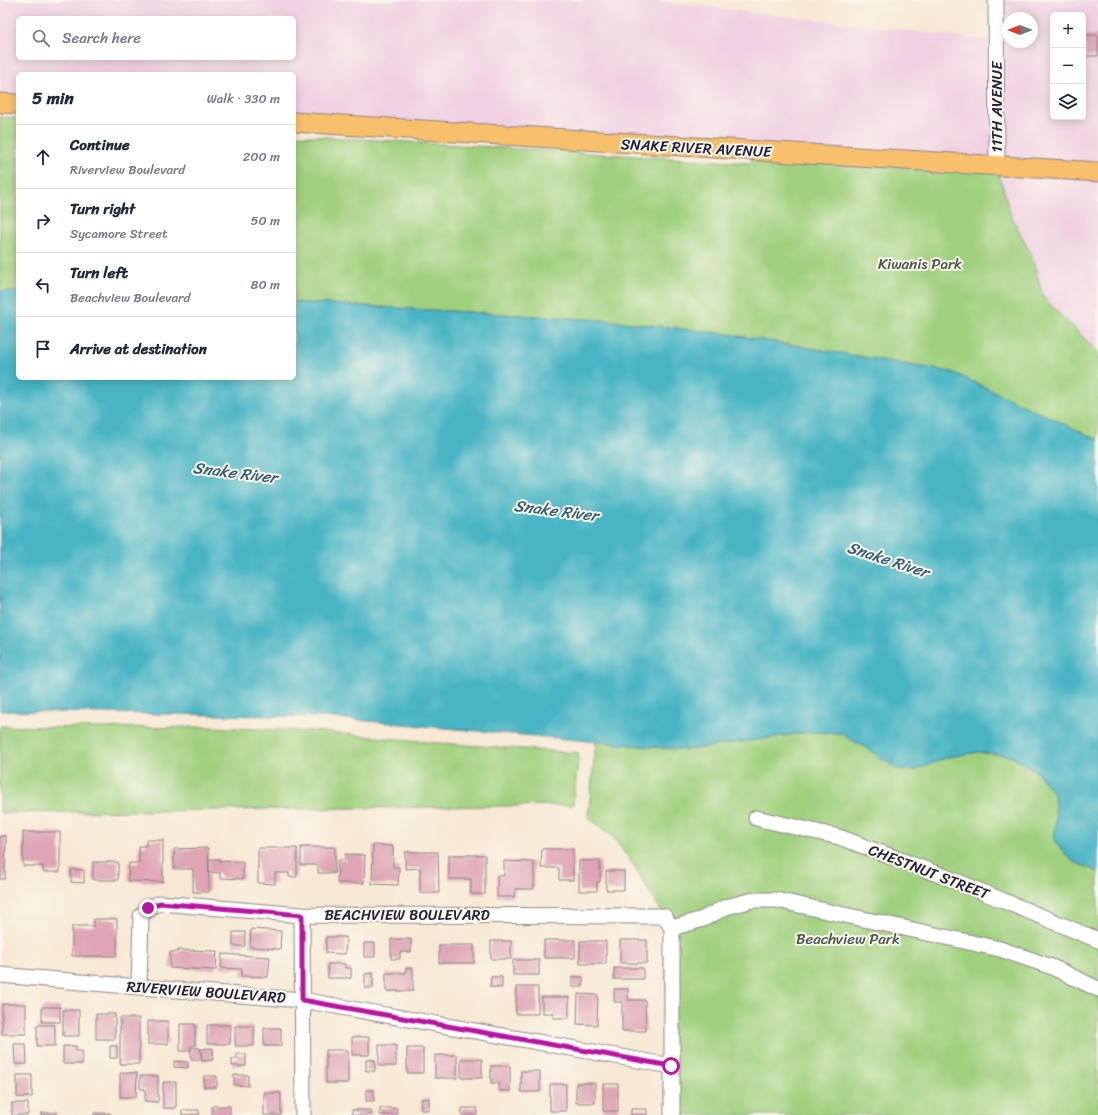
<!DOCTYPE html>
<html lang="en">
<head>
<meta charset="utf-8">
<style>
	body { margin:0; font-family:Sriracha,sans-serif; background:#f2f2f3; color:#1f2937 }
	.controls { position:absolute; right:12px; top:12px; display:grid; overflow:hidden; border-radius:6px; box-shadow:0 2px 10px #0003 }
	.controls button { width:36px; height:36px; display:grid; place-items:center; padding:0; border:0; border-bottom:1px solid #e0e1e3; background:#fff; color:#1f2937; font:20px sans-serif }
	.compass { position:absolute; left:1002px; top:12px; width:36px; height:36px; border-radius:50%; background:#fff; box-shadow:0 2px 10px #0003; rotate:270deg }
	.stop { position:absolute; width:12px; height:12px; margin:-9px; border:3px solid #b5179e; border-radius:50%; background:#fff }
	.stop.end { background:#b5179e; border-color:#fff; box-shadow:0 1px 4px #0008 }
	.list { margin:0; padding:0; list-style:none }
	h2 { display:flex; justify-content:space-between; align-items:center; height:52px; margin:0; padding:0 16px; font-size:17px }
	h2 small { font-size:13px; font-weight:400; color:#747a83 }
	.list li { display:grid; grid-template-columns:26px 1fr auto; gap:12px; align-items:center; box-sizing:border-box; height:64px; padding:0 16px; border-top:1px solid #e0e1e3 }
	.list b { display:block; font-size:15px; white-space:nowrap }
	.list p { margin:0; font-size:13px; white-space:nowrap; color:#747a83 }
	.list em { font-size:13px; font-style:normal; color:#747a83 }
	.icon { flex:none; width:22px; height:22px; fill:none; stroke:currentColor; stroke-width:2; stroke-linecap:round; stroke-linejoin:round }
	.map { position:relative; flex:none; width:1098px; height:1115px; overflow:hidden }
	.search { position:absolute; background:#fff; box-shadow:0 2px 10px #0003; left:16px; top:16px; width:280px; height:44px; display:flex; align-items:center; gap:10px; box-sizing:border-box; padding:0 14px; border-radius:6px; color:#747a83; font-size:15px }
	.panel { position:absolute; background:#fff; box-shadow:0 2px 10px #0003; left:16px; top:72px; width:280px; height:308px; border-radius:6px }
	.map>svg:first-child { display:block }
</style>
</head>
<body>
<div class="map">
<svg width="1098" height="1115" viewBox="0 0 1098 1115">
	<rect width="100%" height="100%" fill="#fbf7ec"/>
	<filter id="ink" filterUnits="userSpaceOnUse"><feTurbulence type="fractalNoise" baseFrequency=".025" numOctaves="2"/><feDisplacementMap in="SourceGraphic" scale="8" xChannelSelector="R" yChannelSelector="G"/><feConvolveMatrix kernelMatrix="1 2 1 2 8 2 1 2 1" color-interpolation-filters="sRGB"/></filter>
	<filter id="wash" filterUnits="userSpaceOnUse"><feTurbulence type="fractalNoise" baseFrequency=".012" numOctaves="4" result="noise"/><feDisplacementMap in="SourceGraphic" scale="16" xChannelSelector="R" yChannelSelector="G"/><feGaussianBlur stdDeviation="0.9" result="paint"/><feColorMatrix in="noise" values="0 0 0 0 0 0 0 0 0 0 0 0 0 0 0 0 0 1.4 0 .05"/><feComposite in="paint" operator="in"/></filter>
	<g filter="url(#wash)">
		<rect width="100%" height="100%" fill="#f7e8d3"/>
		<!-- built -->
		<path fill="#f1d0e3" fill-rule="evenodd" d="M0,0h649l347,41v-41h102v352l-55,-55 -11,-40 -22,-44 -13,-46 -703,-45v-48h-276v30l-18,-1zM1053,15h30v102h-30zM18,18h276v40h-276zM1008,18h24v24h-24z"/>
		<!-- green -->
		<path fill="#a0d07e" stroke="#61795c" d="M0,117l18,1v174l-18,-1z
			M294,135l457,28 2,-12 244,16 13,46 22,44 11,40 55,55v88l-146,-68 -231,-39 -116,-13 -311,-18z
			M0,726l86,2 122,-1 104,4 127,12 140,10 -6,52 -573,8z
			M810,732l29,1 31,17 27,19 18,1 33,-13 30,-5 32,4 26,15 18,23 2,27 -1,21 17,19 26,11v243h-426l-8,-199 -30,-50 -20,-28 -26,-21 8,-75 91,8z"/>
		<!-- water -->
		<path fill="#48b5c4" stroke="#356c80" d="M0,291l18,1v86h276v-76l311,18 116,13 231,39 146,68v432l-26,-11 -18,-20 2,-20 -2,-27 -18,-23 -25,-15 -33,-4 -30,5 -33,13 -18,-1 -27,-19 -31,-17 -29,-1 -123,18 -363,-33 -324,-6z"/>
		<g id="blocks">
			<!-- building -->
			<path fill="#dfa5b6" d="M1086,35h12v21h-12z
				M23,832h37v40h-17v-6h-20z
				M0,836h6l-1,43h-5z
				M146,840h17v42l-35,-1 1,-18h10v-17h7z
				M373,845l20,1v21h6l-1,18 -26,-1z
				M301,847h34v26h-17v-8h-17z
				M208,848l1,44h-16v-23h-19v-20z
				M258,848h39v29h-8v-4h-14v11l-17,-1z
				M542,849h31v31h-14v-12h-18z
				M405,852h33l1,41h-19v-25l-15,1z
				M345,854l20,1 -1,28h-27l1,-23h7z
				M449,855h36v39h-14v-15h-22z
				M209,859h11l-1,2 24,1v17l-23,-1v-5l-11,-1z
				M504,861l30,1v27h-19l-1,8h-17v-22l7,1z
				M579,861h21v21h-3v9h-18z
				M93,862h25v18h-25z
				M71,870h13v13l-13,-1z
				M606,871h18v19h-18z
				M94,919h23v37h-45v-30h22z
				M251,929l30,2 -1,18 -30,-2z
				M233,932h12v14h-12z
				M326,937h20l-1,17 -19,-1z
				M391,939h20v13h-11v7h-9z
				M544,940h31v18h-31z
				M620,940h27v23h-27z
				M491,941h20v18h-20z
				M580,941h26v23h-26z
				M364,943h11v14h-11z
				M439,945h35v18h-35z
				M178,950l39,1 -1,19 -46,-2v-16h8z
				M222,954l48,3 -2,20 -27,-1 1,-7 -21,-1z
				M513,960h26v15h-26z
				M328,964h17v4h6v10h-23z
				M406,968h7v23h-27v-18h20z
				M614,968h29v11h-29z
				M373,973v15h-8v-14z
				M491,977h11v11l-12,-1z
				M572,977h11v10h-11z
				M516,987h22v27h-22z
				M614,989h14v11h17l1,31h-24v-29h-8z
				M578,994l20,1 -1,30 -20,-1z
				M542,997h27v21h-16v-5h-11z
				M2,1004h24v30h-24z
				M42,1007h18v15h-18z
				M63,1010h16v26h-16z
				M96,1014h19v25h-19z
				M120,1018h19v46h-19z
				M148,1021h20v23h-20z
				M180,1024h15v22h-5v5h-10z
				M37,1025h18v21h-18z
				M207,1025h23v19h-23z
				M235,1026h19v20h-19z
				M264,1028h17v18h-17z
				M352,1037h17v18h-17z
				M14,1044h12l1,20h-12z
				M379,1045h17v21h-17z
				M63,1046h13v5h6v13h-19z
				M110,1046h7v12h-7z
				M191,1048h9v12h-9z
				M213,1048v12l-11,1 -1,-12z
				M407,1048h16v25h-16z
				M326,1050h22v33h-22z
				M237,1054h9v12h-14v-7h5z
				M435,1055h22v23h-22z
				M461,1059h21v19h-21z
				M366,1060h9v11h-9z
				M174,1061l14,1v6l-14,-1z
				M491,1066h19v25h-11v-8h-8z
				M521,1071h19v21h-19z
				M120,1073h17l-1,24h-16z
				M17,1075h15v22h-15z
				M234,1075h14v11l-14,-1z
				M140,1076h18v26l-13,-1v-12h-5z
				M204,1076h13v11h-13z
				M163,1082h13v26h-13z
				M576,1083h19v20h-19z
				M550,1084h16v27h-16z
				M603,1084h15v27h-15z
				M366,1090h8v11h-8z
				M264,1093h17v22h-17z
				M429,1098v12h-8v-11z
				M12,1103h16v12h-16z
				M212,1106h18v9h-18z
				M380,1108h17v7h-17z
				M462,1108h15v7h-15z
				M631,1109h16v6h-16z
				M182,1110h17v5h-17z
				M352,1110h19v5h-19z
				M41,1113h16v2h-16z
				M94,1113h16v2h-16z"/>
		</g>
	</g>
	<g filter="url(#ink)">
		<use href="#blocks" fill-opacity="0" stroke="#8c8587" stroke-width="1"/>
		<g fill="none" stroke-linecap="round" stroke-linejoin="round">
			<defs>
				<path id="minor" d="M996,0l1,167
					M756,818l83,19 112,42 147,61
					M302,915l1,200
					M0,975l139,12 163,13 369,66
					M139,987l2,-71 7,-8 12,-5 142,12 362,1 8,12
					M672,1115v-187l31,-9 23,-12 27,-7h23l224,49 52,18 46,22"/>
				<path id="major" d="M0,103l18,1
					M294,122l804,50"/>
			</defs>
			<!-- minor casing -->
			<use href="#minor" stroke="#8c8587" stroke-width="17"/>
			<!-- major casing -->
			<use href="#major" stroke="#8c8587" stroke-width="21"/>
			<!-- minor -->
			<use href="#minor" stroke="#fff" stroke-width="15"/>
			<!-- major -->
			<use href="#major" stroke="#f8bf6c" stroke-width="19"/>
		</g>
	</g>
	<g fill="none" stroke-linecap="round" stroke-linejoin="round" filter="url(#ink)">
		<!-- route -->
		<path stroke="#b5179e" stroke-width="5" d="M148,908l12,-5 142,12v85l369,66"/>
	</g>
	<g text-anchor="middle" stroke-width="4" stroke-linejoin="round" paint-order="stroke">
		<!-- street labels -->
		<g font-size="15" fill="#22223b" stroke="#fbf7ec">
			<text transform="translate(997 107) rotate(-90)" y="5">11TH AVENUE</text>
			<text transform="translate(696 148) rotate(3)" y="5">SNAKE RIVER AVENUE</text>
			<text transform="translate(929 872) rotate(21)" y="5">CHESTNUT STREET</text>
			<text x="407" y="920">BEACHVIEW BOULEVARD</text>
			<text transform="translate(206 992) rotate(4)" y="5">RIVERVIEW BOULEVARD</text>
		</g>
		<!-- park labels -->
		<g font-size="15" fill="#48564f" stroke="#fbf7ec">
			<text x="920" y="269">Kiwanis Park</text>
			<text x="848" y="944">Beachview Park</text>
		</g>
		<!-- water labels -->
		<g font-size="16" font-style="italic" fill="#315d72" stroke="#fbf7ec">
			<text transform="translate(235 472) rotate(7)" y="6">Snake River</text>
			<text transform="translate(556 510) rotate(7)" y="6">Snake River</text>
			<text transform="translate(888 559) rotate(18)" y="6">Snake River</text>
		</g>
	</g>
</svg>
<div class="controls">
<button>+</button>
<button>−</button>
<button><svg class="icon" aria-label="layers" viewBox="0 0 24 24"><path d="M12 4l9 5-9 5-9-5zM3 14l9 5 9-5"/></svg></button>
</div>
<svg class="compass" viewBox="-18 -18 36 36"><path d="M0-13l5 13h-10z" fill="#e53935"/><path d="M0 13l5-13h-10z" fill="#747a83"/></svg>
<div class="stop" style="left:671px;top:1066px"></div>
<div class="stop end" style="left:148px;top:908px"></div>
<div class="search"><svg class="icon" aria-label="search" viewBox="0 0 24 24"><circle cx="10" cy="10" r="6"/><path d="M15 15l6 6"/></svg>Search here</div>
<section class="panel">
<h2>5 min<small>Walk · 330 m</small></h2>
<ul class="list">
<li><svg class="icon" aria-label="ahead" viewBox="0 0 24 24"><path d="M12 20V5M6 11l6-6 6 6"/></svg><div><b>Continue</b><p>Riverview Boulevard</p></div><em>200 m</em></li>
<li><svg class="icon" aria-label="right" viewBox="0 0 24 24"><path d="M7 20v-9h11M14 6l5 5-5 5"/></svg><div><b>Turn right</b><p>Sycamore Street</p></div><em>50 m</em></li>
<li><svg class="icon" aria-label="left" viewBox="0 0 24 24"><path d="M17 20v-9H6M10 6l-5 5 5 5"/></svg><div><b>Turn left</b><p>Beachview Boulevard</p></div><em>80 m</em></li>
<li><svg class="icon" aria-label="arrive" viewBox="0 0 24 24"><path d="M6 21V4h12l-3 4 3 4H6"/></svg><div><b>Arrive at destination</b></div></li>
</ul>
</section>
</div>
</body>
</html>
